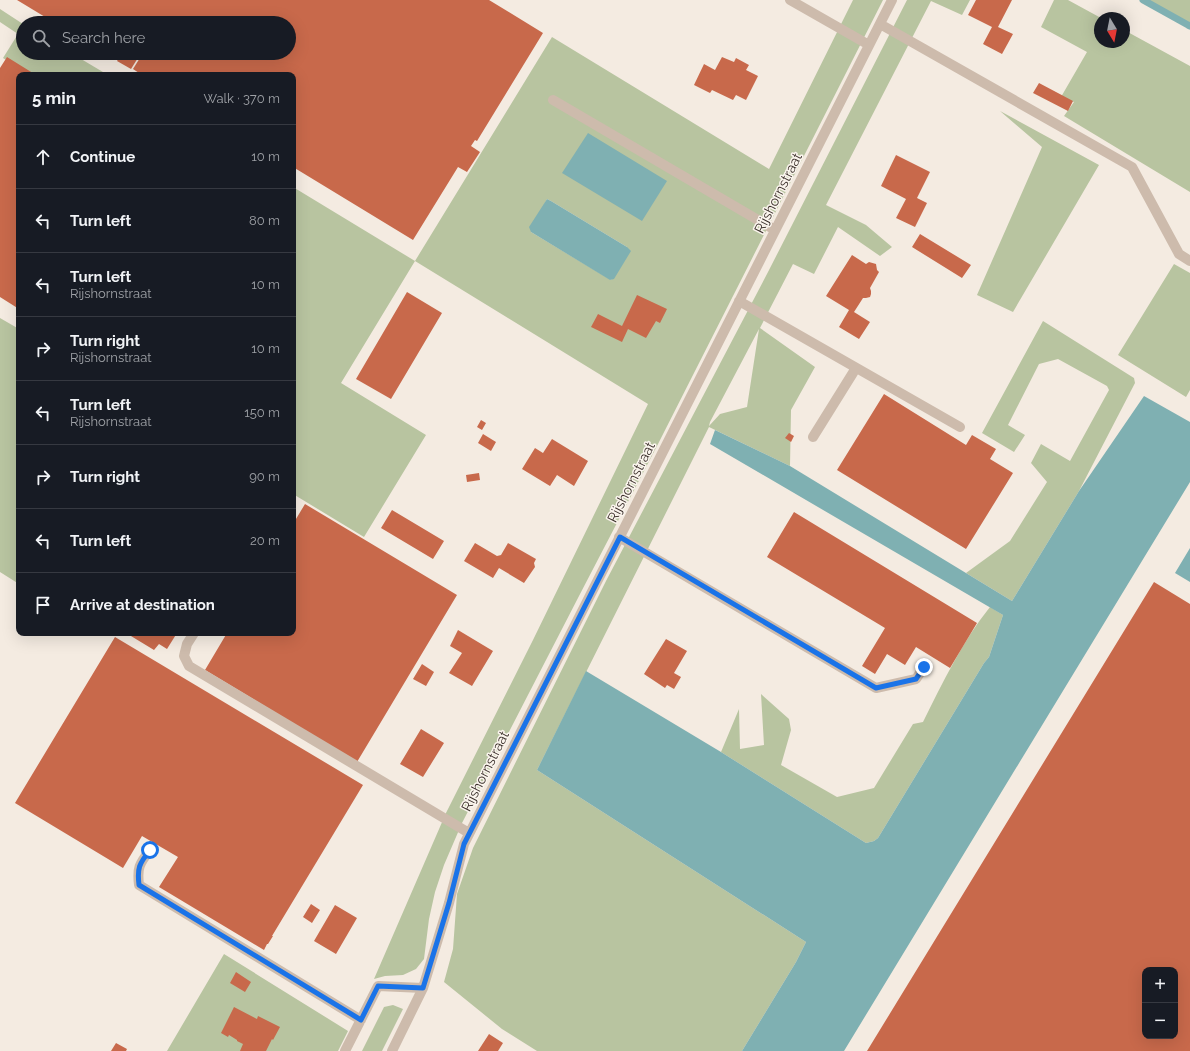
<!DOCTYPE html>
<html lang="en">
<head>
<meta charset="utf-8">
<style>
	body { margin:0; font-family:Raleway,sans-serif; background:#242831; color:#f1f3f6 }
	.controls { position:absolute; right:12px; bottom:12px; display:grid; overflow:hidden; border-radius:8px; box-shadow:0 4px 16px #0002 }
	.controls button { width:36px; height:36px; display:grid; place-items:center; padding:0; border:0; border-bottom:1px solid #363941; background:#171b24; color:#f1f3f6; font:20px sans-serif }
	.compass { position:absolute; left:1094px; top:12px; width:36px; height:36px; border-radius:50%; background:#171b24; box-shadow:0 4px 16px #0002; rotate:170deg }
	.stop { position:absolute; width:12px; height:12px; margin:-9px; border:3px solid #1a73e8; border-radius:50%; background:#fff }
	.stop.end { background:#1a73e8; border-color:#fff; box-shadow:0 1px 4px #0008 }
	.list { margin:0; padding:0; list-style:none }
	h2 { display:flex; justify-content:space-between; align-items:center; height:52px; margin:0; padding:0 16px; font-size:17px }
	h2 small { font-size:13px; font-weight:400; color:#9ea1a6 }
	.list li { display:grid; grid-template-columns:26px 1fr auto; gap:12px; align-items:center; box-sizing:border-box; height:64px; padding:0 16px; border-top:1px solid #363941 }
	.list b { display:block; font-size:15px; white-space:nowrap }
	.list p { margin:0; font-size:13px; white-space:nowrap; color:#9ea1a6 }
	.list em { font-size:13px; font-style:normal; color:#9ea1a6 }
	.icon { flex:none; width:22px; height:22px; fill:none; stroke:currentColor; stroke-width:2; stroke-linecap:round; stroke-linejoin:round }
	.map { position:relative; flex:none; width:1190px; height:1051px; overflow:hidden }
	.search { position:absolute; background:#171b24; box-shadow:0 4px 16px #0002; left:16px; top:16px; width:280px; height:44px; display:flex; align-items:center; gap:10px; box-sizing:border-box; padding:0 14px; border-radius:22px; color:#9ea1a6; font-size:15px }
	.panel { position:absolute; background:#171b24; box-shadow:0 4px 16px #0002; left:16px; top:72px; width:280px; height:564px; border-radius:8px }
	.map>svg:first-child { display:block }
</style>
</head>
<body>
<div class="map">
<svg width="1190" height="1051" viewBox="0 0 1190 1051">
	<rect width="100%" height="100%" fill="#f4ebe1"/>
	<!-- green -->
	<path fill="#b8c4a0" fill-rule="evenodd" d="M853,0h30l-226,446 -78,150 -117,227 -18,42 -9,27 -6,27 -5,40 -8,10 -13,6 -18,1 -11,3 72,-166 87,-173 115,-236 -233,-143 -74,122 85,52 -62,102 -71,-43v-307l122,74 137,-224 217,132zM547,199l4,2 76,46 -16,33 -80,-48z
		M907,0h63l-8,15 -31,-14 -105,204 40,20 26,22 -12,9 -42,-29 -24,47 -21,-10 -33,64 55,39 -24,43 -1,56 -81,-39 -172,343 269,172 -10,20 -54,89h-205l-35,-22 -58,-47 9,-33 4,-55 16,-46 133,-267 162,-309zM759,329l-12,78 -27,7 -11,12 1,-4z
		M1054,0h14l33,18h-1v24h24v-12l66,36v126l-126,-76 10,-14 -13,-5 26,-45 -46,-25z
		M1141,0h49v23h-3z
		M0,9l23,15v29h48l37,22h-77l-28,-17 15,-24 -18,-12z
		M1000,111l99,54 -86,147 -36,-17 65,-148z
		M1174,264l16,9v117l-4,7 -68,-42z
		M0,318l19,11v255l-19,-12z
		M1043,321l91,57 1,5 -56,108 -67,110 -46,-28 44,-32 37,-59 -16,-19 10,-19 29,17 39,-71 -2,-4 -49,-27 -19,5 -31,61 17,10 -11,17 -32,-19z
		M990,607l13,8 -14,42 -5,6 -106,175 -4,3 -8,2 -145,-91 18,-43 1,40 24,-4 -3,-51 28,25 2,11 -10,35 56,32 37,-9 39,-64 10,-2c20,-40 39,-80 67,-115z
		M224,954l124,77 -10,20h-171z
		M393,1005l10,4 -21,42h-20l22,-44z"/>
	<!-- water -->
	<path fill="#7fb0b2" d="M588,133l79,48 -25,40 -80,-48z
		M547,199l4,2 76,46 4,4 -17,28 -4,1 -79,-48 -2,-5z
		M1144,396l46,26v60l-346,569h-102l54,-89 10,-20 -269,-172 49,-99 135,81 145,91 8,-2 4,-3 106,-175 5,-6 14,-42 -293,-171 5,-14 75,36 222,135 67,-110z
		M1190,548v34l-15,-9z"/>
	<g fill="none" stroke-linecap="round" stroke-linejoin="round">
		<!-- stream -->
		<path stroke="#7fb0b2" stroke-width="7" d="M1143,0l45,25 2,1"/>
	</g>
	<!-- building -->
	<path fill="#c8694b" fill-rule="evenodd" d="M17,0h472l54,33 -66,108 -2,-1 -4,6 9,6 -13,20 -9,-5 -45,73 -120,-73v-92h-151l-9,-6 10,-16h146v-30h-149l1,-2 -2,-1 -2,3h-82z
		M976,0h36l-14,27 15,7 -11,20 -19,-10 9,-17 -24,-12z
		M105,53h14l-4,6z
		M122,53h19l-10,16 -14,-8z
		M7,57l29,18h-17v234l-19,-12v-229z
		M722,57l12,5 2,-4 13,7 -3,5 12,6 -12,24 -10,-5 -3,5 -21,-10 -2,3 -16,-8 10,-21 11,6z
		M1039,83l34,18 -5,10 -35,-18z
		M896,155l34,17 -13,26 10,5 -12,24 -19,-9 10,-19 -25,-13z
		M920,234l51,31 -9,13 -50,-31z
		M852,255l14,9 3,-2 7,2 1,6 2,2 -9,16 1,3v3l-1,3 -4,1h-3l-9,14 16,10 -11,17 -20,-12 10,-17 -23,-14z
		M407,292l35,21 -51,86 -35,-20z
		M637,295l30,14 -7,14 -4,-2 -10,17 -18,-9 -6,13 -31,-15 7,-13 24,12z
		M884,394l82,51 6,-10 24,14 -6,10 23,14 -47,76 -129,-79z
		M481,420l5,3 -4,7 -5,-3z
		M789,433l5,3 -3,6 -6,-4z
		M483,434l13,8 -5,9 -13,-8z
		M552,439l36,22 -14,25 -17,-11 -7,11 -28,-17 13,-21 8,5z
		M479,473l1,7 -13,2 -1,-7z
		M305,504l152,91 -100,167 -152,-92 22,-37h66v-109z
		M392,510l52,31 -11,18 -52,-31z
		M794,512l183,111 -27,45 -34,-21 -11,18 -18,-11 -12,20 -13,-8 23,-38 -118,-71z
		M475,543l22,13 4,-1 7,-12 28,16 -2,4 1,4 -11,16 -25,-15 -6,10 -29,-17z
		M1154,582l36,22v447h-323zM1145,970h30v66h-30z
		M458,630l35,21 -21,35 -23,-13 13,-20 -12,-7z
		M126,633h51l-10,16 -8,-5 -5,6z
		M115,637l248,148 -91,151h1l-5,8h-1l-3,6 -105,-63 19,-30 -36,-21 -19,32 -108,-65z
		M666,639l21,12 -13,22 7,4 -7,12 -7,-4 -2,3 -21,-14z
		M422,664l12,8 -8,14 -13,-7z
		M421,729l23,14 -21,34 -23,-13z
		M311,904l9,6 -8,13 -9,-6z
		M335,905l22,13 -21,36 -22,-13z
		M236,972l15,10 -6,10 -15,-9z
		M234,1007l23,12 1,-3 22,11 -7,13 -1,-1 -6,12h-26l3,-7 -6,-3v-1l-8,-5 -1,2 -7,-4z
		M489,1034l14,9 -5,8h-20z
		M116,1043l11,6 -1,2h-15z"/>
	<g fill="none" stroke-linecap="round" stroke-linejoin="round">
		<!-- minor -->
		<path stroke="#cdbbac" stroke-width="10" d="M790,0l79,45
			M880,24l252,143 47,87 11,7
			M553,100l222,130
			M739,301l221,126
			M813,437l43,-69
			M619,537l257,151 40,-9 8,-12
			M194,633l-7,11 -3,12 5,10 280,167
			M150,850c-11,14 -13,18 -11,35l222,135
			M345,1051l33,-65 45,2
			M392,1051l31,-63 26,-85 15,-59 428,-844"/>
	</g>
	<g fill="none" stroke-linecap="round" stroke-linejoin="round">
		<!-- route -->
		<path stroke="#1a73e8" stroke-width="5" d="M150,850c-11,14 -13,18 -11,35l222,135 17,-34 45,2 26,-85 15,-59 156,-307 256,151 40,-9 8,-12"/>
	</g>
	<g text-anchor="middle" stroke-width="3" stroke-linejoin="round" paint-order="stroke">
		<!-- street labels -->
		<g font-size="14" fill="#3b302b" stroke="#fbf5ee">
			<text transform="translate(778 193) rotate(-63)" y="5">Rijshornstraat</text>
			<text transform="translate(631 482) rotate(-63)" y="5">Rijshornstraat</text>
			<text transform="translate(485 771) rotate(-63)" y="5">Rijshornstraat</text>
		</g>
	</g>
</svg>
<div class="controls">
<button>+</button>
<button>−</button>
</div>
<svg class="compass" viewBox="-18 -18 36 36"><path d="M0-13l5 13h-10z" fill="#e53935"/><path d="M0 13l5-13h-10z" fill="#9ea1a6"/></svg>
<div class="stop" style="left:150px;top:850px"></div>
<div class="stop end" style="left:924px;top:667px"></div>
<div class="search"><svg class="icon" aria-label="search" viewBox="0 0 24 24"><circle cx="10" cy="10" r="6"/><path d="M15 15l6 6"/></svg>Search here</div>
<section class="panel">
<h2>5 min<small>Walk · 370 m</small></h2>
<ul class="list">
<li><svg class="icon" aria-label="ahead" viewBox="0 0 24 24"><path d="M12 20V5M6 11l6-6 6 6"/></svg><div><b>Continue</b></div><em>10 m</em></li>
<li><svg class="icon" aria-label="left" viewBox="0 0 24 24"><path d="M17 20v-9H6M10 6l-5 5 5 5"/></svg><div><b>Turn left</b></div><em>80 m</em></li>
<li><svg class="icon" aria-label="left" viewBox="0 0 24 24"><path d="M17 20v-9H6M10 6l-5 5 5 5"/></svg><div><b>Turn left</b><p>Rijshornstraat</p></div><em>10 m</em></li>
<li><svg class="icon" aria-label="right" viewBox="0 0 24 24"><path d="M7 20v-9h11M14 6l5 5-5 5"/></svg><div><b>Turn right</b><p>Rijshornstraat</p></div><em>10 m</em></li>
<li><svg class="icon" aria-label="left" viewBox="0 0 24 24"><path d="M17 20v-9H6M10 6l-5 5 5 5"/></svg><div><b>Turn left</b><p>Rijshornstraat</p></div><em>150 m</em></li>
<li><svg class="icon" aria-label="right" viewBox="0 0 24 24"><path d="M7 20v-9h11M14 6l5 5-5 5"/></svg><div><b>Turn right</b></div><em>90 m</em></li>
<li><svg class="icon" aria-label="left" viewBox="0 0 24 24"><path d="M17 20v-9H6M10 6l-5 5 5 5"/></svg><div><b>Turn left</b></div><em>20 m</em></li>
<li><svg class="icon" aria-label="arrive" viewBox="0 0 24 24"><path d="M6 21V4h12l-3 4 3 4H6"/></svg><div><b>Arrive at destination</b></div></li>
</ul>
</section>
</div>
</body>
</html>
